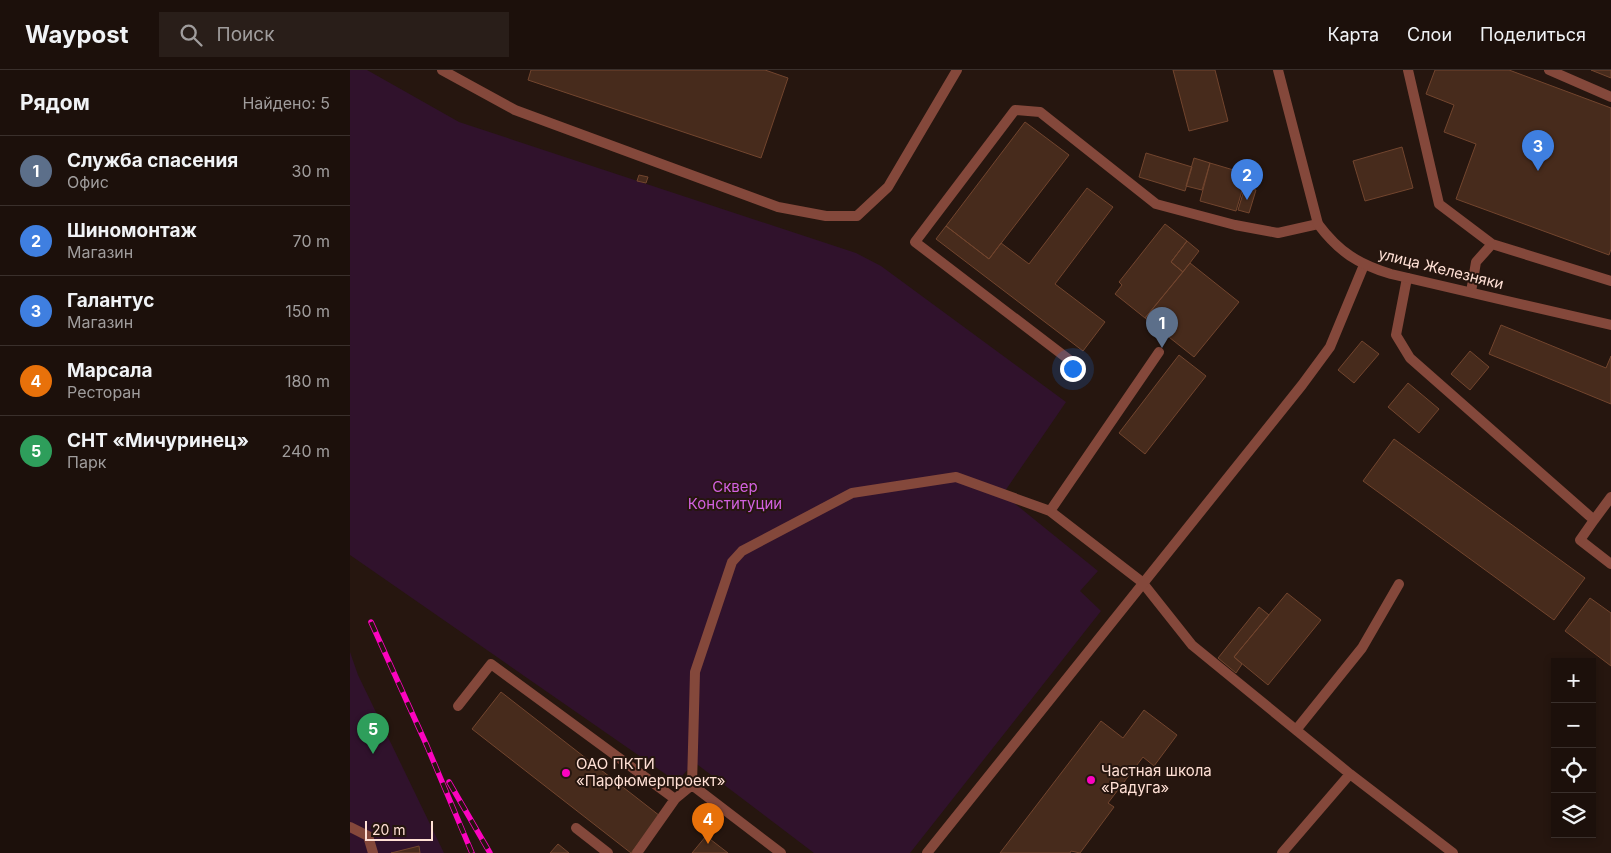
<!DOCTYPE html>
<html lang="ru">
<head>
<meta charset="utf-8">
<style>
	body { margin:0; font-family:Inter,sans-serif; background:#291e19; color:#f1f3f6 }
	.controls { position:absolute; right:15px; bottom:15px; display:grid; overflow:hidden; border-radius:0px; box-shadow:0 2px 8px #0003 }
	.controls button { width:45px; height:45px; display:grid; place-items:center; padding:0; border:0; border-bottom:1px solid #3a302c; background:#1c100b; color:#f1f3f6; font:25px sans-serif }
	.scale { position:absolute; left:15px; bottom:12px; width:68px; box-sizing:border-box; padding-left:5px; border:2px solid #ffe0d5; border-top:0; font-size:14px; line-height:18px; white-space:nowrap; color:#ffe0d5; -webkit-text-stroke:4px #26160f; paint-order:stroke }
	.you { position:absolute; left:722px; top:298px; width:18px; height:18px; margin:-12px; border:4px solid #fff; border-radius:50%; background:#1a73e8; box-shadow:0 0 0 8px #1a73e833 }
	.badge { display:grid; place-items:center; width:32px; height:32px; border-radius:50%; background:#fc03bf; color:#fff; font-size:16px; font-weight:700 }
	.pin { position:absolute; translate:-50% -41px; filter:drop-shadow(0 1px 2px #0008) }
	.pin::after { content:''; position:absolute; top:26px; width:18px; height:15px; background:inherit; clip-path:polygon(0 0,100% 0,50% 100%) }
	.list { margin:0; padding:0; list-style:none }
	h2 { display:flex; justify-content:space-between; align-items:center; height:65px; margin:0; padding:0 20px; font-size:21px }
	h2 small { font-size:16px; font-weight:400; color:#a09d9d }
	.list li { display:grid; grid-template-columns:32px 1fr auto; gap:15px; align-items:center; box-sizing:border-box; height:70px; padding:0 20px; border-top:1px solid #3a302c }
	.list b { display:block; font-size:19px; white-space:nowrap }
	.list p { margin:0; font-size:16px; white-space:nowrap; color:#a09d9d }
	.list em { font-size:16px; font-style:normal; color:#a09d9d }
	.icon { flex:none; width:28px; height:28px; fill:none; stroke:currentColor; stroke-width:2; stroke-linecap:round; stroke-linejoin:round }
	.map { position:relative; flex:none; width:1261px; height:783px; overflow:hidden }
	header { display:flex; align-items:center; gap:30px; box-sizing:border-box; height:70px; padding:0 25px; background:#1c100b; border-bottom:1px solid #3a302c }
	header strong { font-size:24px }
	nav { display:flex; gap:28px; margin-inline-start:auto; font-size:18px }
	.search { width:350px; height:45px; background:#291e19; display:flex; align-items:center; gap:12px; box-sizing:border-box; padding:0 18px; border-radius:0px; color:#a09d9d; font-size:19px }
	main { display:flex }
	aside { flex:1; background:#1c100b }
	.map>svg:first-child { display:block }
</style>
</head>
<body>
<header>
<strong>Waypost</strong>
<div class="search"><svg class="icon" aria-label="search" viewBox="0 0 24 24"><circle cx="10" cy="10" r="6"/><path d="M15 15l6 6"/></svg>Поиск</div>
<nav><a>Карта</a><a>Слои</a><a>Поделиться</a></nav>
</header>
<main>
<aside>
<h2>Рядом<small>Найдено: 5</small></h2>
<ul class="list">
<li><span class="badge" style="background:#5c6f8a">1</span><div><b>Служба спасения</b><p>Офис</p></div><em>30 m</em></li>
<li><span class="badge" style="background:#3f7fe0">2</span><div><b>Шиномонтаж</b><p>Магазин</p></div><em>70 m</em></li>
<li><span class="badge" style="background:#3f7fe0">3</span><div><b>Галантус</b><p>Магазин</p></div><em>150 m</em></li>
<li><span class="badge" style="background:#e8710a">4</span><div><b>Марсала</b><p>Ресторан</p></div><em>180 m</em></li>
<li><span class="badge" style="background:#2e9e5b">5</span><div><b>СНТ «Мичуринец»</b><p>Парк</p></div><em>240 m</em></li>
</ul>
</aside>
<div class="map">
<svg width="1261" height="783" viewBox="0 0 1261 783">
	<rect width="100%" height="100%" fill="#26160f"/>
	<!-- green -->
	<path fill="#30122c" d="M0,0h17l92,52 397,131 25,13 185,136 -63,92 95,77 -18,20 21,20 -191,242h-96l-120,-91 -17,20 -327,-227z
		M0,582l8,23 86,178h-94z"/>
	<!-- building -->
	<path fill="#472b1c" stroke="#72452e" d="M181,0h234l23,8 -27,80 -233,-78z
		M823,0h42l13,51 -39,10z
		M1085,0h74l102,38v141l-2,6 -153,-56 20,-55 -32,-12 10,-27 -28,-11z
		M1241,0h20v8z
		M675,52l44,33 -80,104 -43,-33z
		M1052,77l11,41 -48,13 -12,-40z
		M796,83l46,14 -7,24 -46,-14z
		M844,88l16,5 -8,27 -16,-4z
		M860,93l37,11 -11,37 -36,-10z
		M289,105l9,2 -2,6 -9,-2z
		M895,117l11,3 -7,23 -11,-3z
		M737,118l26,19 -58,77 50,38 -22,29 -147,-112 10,-13 43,33 12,-16 28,21z
		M815,154l22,17 -16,21 12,10 -38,46 -30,-24 7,-9 -3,-3z
		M837,171l12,10 -16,21 -12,-10z
		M840,193l49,39 -45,55 -49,-39z
		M1151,255l105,43 5,-12v48l-122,-50z
		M1012,271l17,13 -25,29 -16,-13z
		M1120,281l19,16 -19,23 -19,-16z
		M829,285l27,21 -61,78 -26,-21z
		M1058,313l31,26 -20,24 -31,-26z
		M1044,369l191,139 -31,42 -191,-139z
		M937,523l34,27 -53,65 -34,-28z
		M1240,528l21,15v53l-46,-35z
		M909,537l10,8 -35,42 8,7 -6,9 -18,-15z
		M151,622l159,124 -29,37 -159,-124z
		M794,640l33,25 -23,31 -11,-9 -35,46 6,4 -34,46 -9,-2 -1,2h-70l101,-132 22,17z
		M356,766l22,17h-36z
		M208,774l11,9h-19z
		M69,776l1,7h-29z"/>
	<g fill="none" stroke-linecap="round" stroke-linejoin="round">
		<!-- service -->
		<path stroke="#84483b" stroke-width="10" d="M92,0l73,40 263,97 48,9h31l31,-29 69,-117
			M1058,0l31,134 53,40
			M1199,0l62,27
			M1057,208l-11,57 14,23 184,162 -14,20 31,24
			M1121,222l5,-30 16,-18 119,37
			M726,295l-161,-123 100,-132 25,2 116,92 79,21 43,8 40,-9
			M700,441l109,-159
			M1244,450l17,-23
			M108,636l33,-42 184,135
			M946,660l66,-82 37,-64
			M342,715l89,68
			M0,757l18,9 5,17
			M226,758l32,25
			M287,783l38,-54 17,-14 3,-113 37,-110 10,-11 110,-58 104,-16 94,34 92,71 50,63 158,129
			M932,783l68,-79 103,79"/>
		<!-- minor -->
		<path stroke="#84483b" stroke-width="10" d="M577,783l375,-468 28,-38 34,-82"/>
		<!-- tertiary -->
		<path stroke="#84483b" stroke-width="10" d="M928,0l40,154c21,28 40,40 73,50l220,51"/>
		<defs>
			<path id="rail" d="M21,552l56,124 45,107
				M99,712l41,71"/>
		</defs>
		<!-- rail casing -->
		<use href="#rail" stroke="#fc03bf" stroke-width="5.5"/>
		<!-- rail -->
		<use href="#rail" stroke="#26160f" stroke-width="4" stroke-dasharray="11" stroke-linecap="butt"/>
	</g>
	<!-- markers -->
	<g fill="#fc03bf" stroke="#26160f" stroke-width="2">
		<circle cx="216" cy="703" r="5"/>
		<circle cx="741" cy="710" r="5"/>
	</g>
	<g text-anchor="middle" stroke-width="4" stroke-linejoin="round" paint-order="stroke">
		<!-- street labels -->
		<g font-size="15" fill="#ffe0d5" stroke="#26160f">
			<text transform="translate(1091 199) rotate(14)" y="5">улица Железняки</text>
		</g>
		<!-- park labels -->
		<g font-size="15" fill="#d261df" stroke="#26160f">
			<text x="385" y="422">Сквер<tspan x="385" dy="17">Конституции</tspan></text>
		</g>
		<!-- poi labels -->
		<g font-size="15" fill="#ffe0d5" stroke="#26160f" text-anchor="start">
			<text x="226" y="699">ОАО ПКТИ<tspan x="226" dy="17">«Парфюмерпроект»</tspan></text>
			<text x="751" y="706">Частная школа<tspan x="751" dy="17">«Радуга»</tspan></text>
		</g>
	</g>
</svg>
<div class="controls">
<button>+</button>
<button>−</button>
<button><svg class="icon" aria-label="locate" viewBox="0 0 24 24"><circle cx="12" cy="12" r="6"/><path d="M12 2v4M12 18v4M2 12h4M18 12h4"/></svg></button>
<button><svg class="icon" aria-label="layers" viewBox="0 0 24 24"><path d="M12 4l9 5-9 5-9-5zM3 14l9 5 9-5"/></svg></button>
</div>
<div class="scale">20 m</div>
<div class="you"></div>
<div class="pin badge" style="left:812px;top:278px;background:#5c6f8a">1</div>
<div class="pin badge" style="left:897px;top:130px;background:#3f7fe0">2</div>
<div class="pin badge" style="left:1188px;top:101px;background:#3f7fe0">3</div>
<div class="pin badge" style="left:358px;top:774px;background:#e8710a">4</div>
<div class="pin badge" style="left:23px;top:684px;background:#2e9e5b">5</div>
</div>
</main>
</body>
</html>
